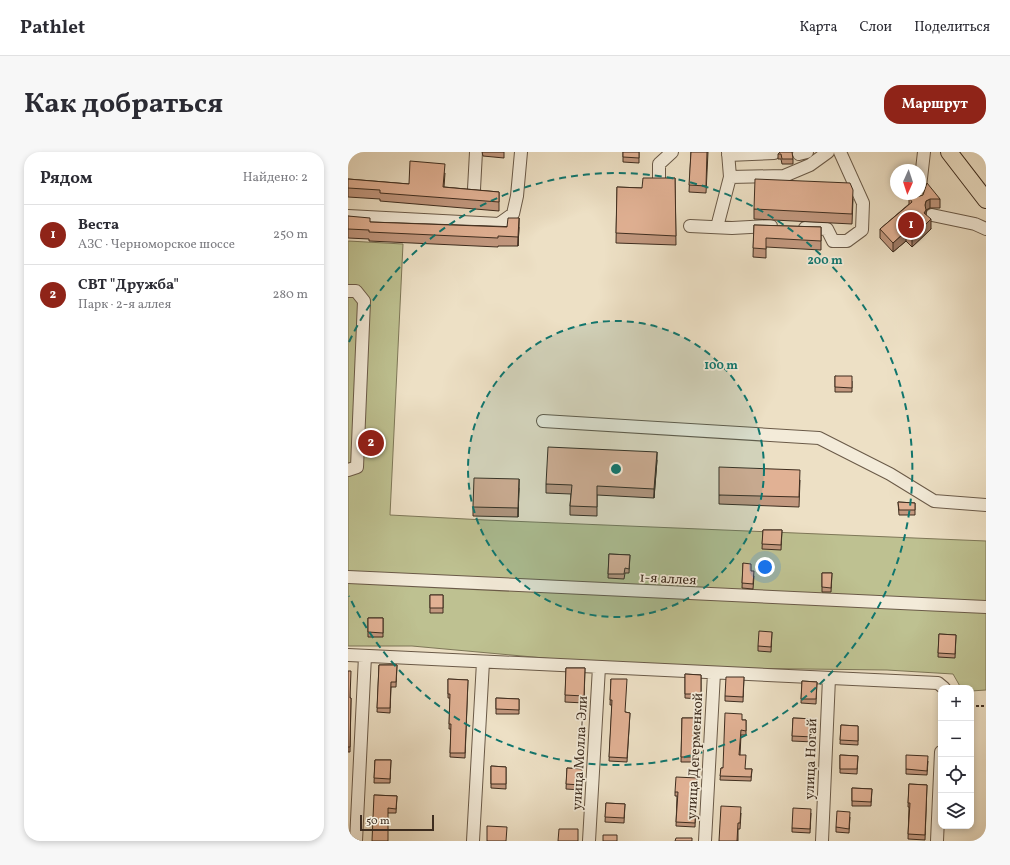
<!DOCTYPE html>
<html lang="ru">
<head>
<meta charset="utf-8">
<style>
	body { margin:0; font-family:Vollkorn,serif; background:#f7f7f7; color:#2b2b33 }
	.controls { position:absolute; right:12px; bottom:12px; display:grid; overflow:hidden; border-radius:8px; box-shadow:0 2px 6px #0003 }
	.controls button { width:36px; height:36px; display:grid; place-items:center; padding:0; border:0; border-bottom:1px solid #e1e1e2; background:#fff; color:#2b2b33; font:20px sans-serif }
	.compass { position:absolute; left:542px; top:12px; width:36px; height:36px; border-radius:50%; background:#fff; box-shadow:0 2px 6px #0003; rotate:183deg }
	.scale { position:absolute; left:12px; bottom:10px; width:74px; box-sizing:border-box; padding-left:4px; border:2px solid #3e2d1f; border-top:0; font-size:11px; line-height:14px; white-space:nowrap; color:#3e2d1f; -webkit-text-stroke:3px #f3ebd9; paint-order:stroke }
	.you { position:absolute; left:417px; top:415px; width:14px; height:14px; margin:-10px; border:3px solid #fff; border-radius:50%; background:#1a73e8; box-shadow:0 0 0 6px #1a73e833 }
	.badge { display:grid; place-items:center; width:26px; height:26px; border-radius:50%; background:#8f2418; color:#fff; font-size:13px; font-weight:700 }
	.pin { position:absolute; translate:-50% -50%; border:2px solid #fff; box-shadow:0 1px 4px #0006 }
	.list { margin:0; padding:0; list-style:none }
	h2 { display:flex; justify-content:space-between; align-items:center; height:52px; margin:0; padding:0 16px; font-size:17px }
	h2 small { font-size:13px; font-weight:400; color:#7c7c81 }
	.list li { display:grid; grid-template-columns:26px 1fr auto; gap:12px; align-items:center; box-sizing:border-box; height:60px; padding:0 16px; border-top:1px solid #e1e1e2 }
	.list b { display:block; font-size:15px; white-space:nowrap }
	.list p { margin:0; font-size:13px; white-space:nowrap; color:#7c7c81 }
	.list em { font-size:13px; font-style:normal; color:#7c7c81 }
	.icon { flex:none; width:22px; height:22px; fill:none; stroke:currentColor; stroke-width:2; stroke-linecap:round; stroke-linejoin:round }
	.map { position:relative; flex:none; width:638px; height:689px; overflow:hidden; border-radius:16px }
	header { display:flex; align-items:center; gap:24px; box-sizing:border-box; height:56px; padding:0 20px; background:#fff; border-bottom:1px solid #e1e1e2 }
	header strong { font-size:19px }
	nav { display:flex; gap:22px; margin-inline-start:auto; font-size:14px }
	.intro { display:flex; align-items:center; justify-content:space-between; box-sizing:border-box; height:96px; padding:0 24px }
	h1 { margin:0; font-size:28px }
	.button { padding:10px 18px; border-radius:16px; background:#8f2418; color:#fff; font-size:14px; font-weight:700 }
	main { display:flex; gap:24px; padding:0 24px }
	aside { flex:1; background:#fff; border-radius:16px; box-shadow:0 2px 6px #0003 }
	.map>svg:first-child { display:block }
</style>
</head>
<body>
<header>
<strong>Pathlet</strong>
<nav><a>Карта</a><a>Слои</a><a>Поделиться</a></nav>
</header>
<div class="intro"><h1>Как добраться</h1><a class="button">Маршрут</a></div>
<main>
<aside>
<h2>Рядом<small>Найдено: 2</small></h2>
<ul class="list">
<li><span class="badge">1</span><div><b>Веста</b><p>АЗС · Черноморское шоссе</p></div><em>250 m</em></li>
<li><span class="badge">2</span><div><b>СВТ &quot;Дружба&quot;</b><p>Парк · 2-я аллея</p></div><em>280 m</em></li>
</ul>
</aside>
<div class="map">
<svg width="638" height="689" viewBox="0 0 638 689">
	<rect width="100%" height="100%" fill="#ede0c5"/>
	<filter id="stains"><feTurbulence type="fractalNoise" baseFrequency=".005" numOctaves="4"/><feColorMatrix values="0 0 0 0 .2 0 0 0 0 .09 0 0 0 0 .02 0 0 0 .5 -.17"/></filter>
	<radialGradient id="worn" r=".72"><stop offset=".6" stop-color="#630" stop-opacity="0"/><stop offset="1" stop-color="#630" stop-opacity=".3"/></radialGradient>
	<!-- green -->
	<path fill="#bec191" stroke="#7e7758" d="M0,89l55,3 -13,271 95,5 501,21v149l-15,1v-3h-10l-8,-14 -66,-4 -165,-2 -145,-7 -165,-15h-64z"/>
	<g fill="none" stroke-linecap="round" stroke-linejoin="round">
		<defs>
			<path id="minor" d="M451,2l8,-2
				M380,3l46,-2
				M382,25l54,-1 26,-11 18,-13
				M311,29v-17l13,-12
				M572,35l4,-35
				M126,37l2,-37
				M584,63l43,9 11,5
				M0,64l151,8 14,-10 4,-18 4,-44
				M342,74l42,2 39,-2
				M369,75l13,-50 -2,-25
				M457,76l22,1 6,12h14l15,-11 1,-27 -23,-51
				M0,139h8l8,10 -7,166 -9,3
				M195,269l276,17 71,36 44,27 52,4
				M0,425l638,30
				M0,503l590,28 6,5
				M8,689l9,-185
				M125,689l10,-179
				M241,689l10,-174
				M357,689l9,-168
				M474,689l7,-163
				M589,689l4,-89"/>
			<path id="major" d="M601,0l37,48"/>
		</defs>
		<!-- minor casing -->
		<use href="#minor" stroke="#6a5a48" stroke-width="14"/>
		<!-- major casing -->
		<use href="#major" stroke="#3e2d1f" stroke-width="18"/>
		<!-- path -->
		<path stroke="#3e2d1f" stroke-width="2" stroke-dasharray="3 2" stroke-linecap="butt" d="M623,554h15"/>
		<!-- minor -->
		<use href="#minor" stroke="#f3ebd9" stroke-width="12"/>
		<!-- major -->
		<use href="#major" stroke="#ede0c5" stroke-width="16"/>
	</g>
	<!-- wall -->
	<path fill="#c2987f" stroke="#3e2d1f" d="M134,0h22v6l-21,-2z
		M275,0h16v11l-16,-1z
		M343,0h17l-2,41 -17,-1z
		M432,0l13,7v5h-11l-1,-5h-3v-5z
		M97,21l-1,14 55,5v19l-119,-10v-2l-32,-2v-18l61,5z
		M327,26l1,67 -60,-2 1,-56 25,1z
		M575,43l17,4v9h-10l-4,2v5l5,14 -19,18 -6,-6 -13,11 -13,-14v-9l29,-25v-7h8z
		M505,47l-1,25 -98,-5v-10z
		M0,64l22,6 149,5 -1,19h-20v1l-129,-6v-2l-21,-1z
		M406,73l67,2v23l-55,-3v11l-13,-1z
		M487,224l17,5v11h-17z
		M309,308l-3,38 -57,-3v21l-27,-1v-9l1,-12 -25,-1v-9z
		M452,328l-1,27 -80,-3v-9z
		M171,336l-1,29 -45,-1v-9z
		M550,350l17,1v12h-16z
		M415,378h19l-1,20 -19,-1z
		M261,402l21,1 -1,18h-4l-1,6 -16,-1z
		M395,411l11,13 -1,13 -11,-1z
		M474,421h10l-1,19h-9z
		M82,443h13v18h-13z
		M20,466h15v19h-15z
		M424,480l-1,20 -13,-1v-5z
		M591,482l17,1 -1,23 -17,-1z
		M31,513h18l-1,22h-5l-1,26 -13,-1z
		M218,516h19l-1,35 -19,-1z
		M0,519l2,27h1l-1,54h-2z
		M337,522l16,1v24l-16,-1z
		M396,525l-1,25 -18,-1v-5z
		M100,527l20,1 -3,78 -15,-1 1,-28h-2l1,-31h-2z
		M263,527l14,33 5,1 -3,49 -18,-1 3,-56h-2z
		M454,529l15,1 -1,22 -15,-1z
		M148,546l23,1v15h-23z
		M334,566h15l1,44h-17z
		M445,566l22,1 -1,23 -22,-1z
		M394,568h4v15h-5l-1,20 5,14h7l-1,12 -31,-1 1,-12h2z
		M493,573l17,1v19l-18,-1z
		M492,603l18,1 -1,18 -17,-1z
		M27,608h16l-1,23h-16z
		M580,609l-1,14 -21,-1v-5z
		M143,614l15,1v22l-15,-1z
		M219,616l15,1 -1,21 -15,-1z
		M349,626l-2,49 -19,-1 1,-30h-2v-4z
		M561,632l18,1 -2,55 -17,-1 1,-32h-1z
		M504,636l20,1 -1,17h-19z
		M26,643l23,1 -1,17h-8z
		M258,651l19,1 -1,19 -19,-1z
		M393,661l-1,16h-2v12h-19z
		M463,661l-1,20 -18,-1v-4z
		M502,665l-1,16 -13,-1v-5z"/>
	<!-- shaded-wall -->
	<path fill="#9e7c68" stroke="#3e2d1f" d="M582,47v9l-4,2v10l-2,-7 1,-8 1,-4z
		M171,66v9l-1,19v-9z
		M583,67v10l-19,18v-9z
		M558,79v10l-13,11v-9z
		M309,300v8l-3,38v-9z
		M171,327v9l-1,29v-9z"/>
	<!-- building -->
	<path fill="#e1b194" stroke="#3e2d1f" d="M275,0h16v6l-16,-1z
		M343,0h16l-1,34 -17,-1z
		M432,0h12l1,7h-11l-1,-5h-3z
		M62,9l35,3 -2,23 56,5v10l-119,-9v-3l-32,-2v-9l61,5z
		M295,26h32l1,58 -60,-3 1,-46 25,1z
		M407,27l95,4 3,7 -1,24 -98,-5z
		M579,31l13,16h-10l-4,2 -1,4 1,5 -2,3 7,6 -19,19 -6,-7 -13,12 -13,-14 32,-27 -3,-5 3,-3 5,3 6,-2z
		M0,64l22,2v4l137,5 1,-9h11l-1,19 -20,-1v2l-129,-6v-2l-21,-1z
		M406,73l67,2v14l-55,-3v11l-13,-1z
		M487,224h17v12l-17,-1z
		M200,295l109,5 -3,37 -57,-3v21l-27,-1 2,-21 -26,-1z
		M371,315l81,3 -1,27 -80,-2z
		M126,326l45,1 -1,29 -45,-1z
		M550,350l17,1v7h-16z
		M415,378h19l-1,15 -19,-1z
		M261,402l21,1 -1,14 -4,-1 -1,6h-16z
		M395,411l8,1v7h3l-1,13 -11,-1z
		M474,421h10l-1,15 -9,-1z
		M82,443h13v13h-13z
		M20,466h15v15l-15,-1z
		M411,479l13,1 -1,15 -13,-1z
		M591,482l17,1 -1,19 -17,-1z
		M31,513h18l-1,17h-5l-1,26h-13z
		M218,516h19l-1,28 -19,-1z
		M0,519h3l-1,27h1l-1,49h-2z
		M337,522l16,1v19h-16z
		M378,525h18l-1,20 -18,-1z
		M100,527l20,1 -3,73h-15l1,-29h-2l1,-30h-2z
		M263,527h16l-2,33 5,1 -3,45 -18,-1 3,-57h-2z
		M454,529l15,1 -1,17h-15z
		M148,546l23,1v11l-23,-1z
		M377,561l17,1v6h4v11l-5,-1 -2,25h7l-1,14h7l-1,8 -31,-1 1,-8h2z
		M334,566h15l1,39h-17z
		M445,566l22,1 -1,18 -22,-1z
		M493,573l17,1v15l-18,-1z
		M492,603l18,1 -1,13h-17z
		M558,603l22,1 -1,15 -21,-2z
		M27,608h16l-1,19 -16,-1z
		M143,614l15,1v17h-15z
		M219,616l15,1 -1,16 -15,-1z
		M328,625l21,1 -2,45 -19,-1 2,-30h-3z
		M561,632l18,1 -2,50 -17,-1 2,-31h-2z
		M504,636l20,1 -1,13 -19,-1z
		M26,643l23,1 -1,13 -8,-1v33h-16z
		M258,651l19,1 -1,14 -19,-1z
		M373,654l20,1 -1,16h-2l-1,18h-18z
		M445,656l18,1 -1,20 -18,-1z
		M489,659l13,1 -1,17 -13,-2z
		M139,674l20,1 -1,14h-19z
		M211,677h19v12h-20z
		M255,683h14v6h-14z
		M328,686h16v3h-17z"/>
	<!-- distance rings -->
	<circle cx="268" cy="317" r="148" fill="#0f766e" fill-opacity=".12"/>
	<g fill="none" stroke="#0f766e" stroke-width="2" stroke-dasharray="7 5">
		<circle cx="268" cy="317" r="148"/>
		<path d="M1 190A296 296 0 1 1 1 444"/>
	</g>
	<g text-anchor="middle" stroke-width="3.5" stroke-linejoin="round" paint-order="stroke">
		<!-- street labels -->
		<g font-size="14" fill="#3e2d1f" stroke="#f3ebd9">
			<text transform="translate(320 426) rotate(3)" y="5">1-я аллея</text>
			<text transform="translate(231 601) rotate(-87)" y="5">улица Молла-Эли</text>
			<text transform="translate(346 604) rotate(-87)" y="5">улица Дегерменкой</text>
			<text transform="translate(462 607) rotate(-88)" y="5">улица Ногай</text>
		</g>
	</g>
	<circle cx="268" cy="317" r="6" fill="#0f766e" stroke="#f3ebd9" stroke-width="2"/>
	<g font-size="12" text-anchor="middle" font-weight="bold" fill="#0f766e" stroke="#f3ebd9" stroke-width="3.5" stroke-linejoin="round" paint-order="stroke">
		<text x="477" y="112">200 m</text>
		<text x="373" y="217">100 m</text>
	</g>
	<rect width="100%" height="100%" filter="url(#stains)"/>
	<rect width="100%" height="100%" fill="url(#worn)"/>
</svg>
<div class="controls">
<button>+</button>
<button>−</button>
<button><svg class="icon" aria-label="locate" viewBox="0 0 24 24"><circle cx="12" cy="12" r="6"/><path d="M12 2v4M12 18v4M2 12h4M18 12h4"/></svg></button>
<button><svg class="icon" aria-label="layers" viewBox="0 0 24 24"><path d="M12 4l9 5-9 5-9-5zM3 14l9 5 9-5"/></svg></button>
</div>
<svg class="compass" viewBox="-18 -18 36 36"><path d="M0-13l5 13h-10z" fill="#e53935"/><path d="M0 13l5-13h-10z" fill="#7c7c81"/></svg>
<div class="scale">50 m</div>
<div class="you"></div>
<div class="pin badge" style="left:563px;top:73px">1</div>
<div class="pin badge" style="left:23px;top:291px">2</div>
</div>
</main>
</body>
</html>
